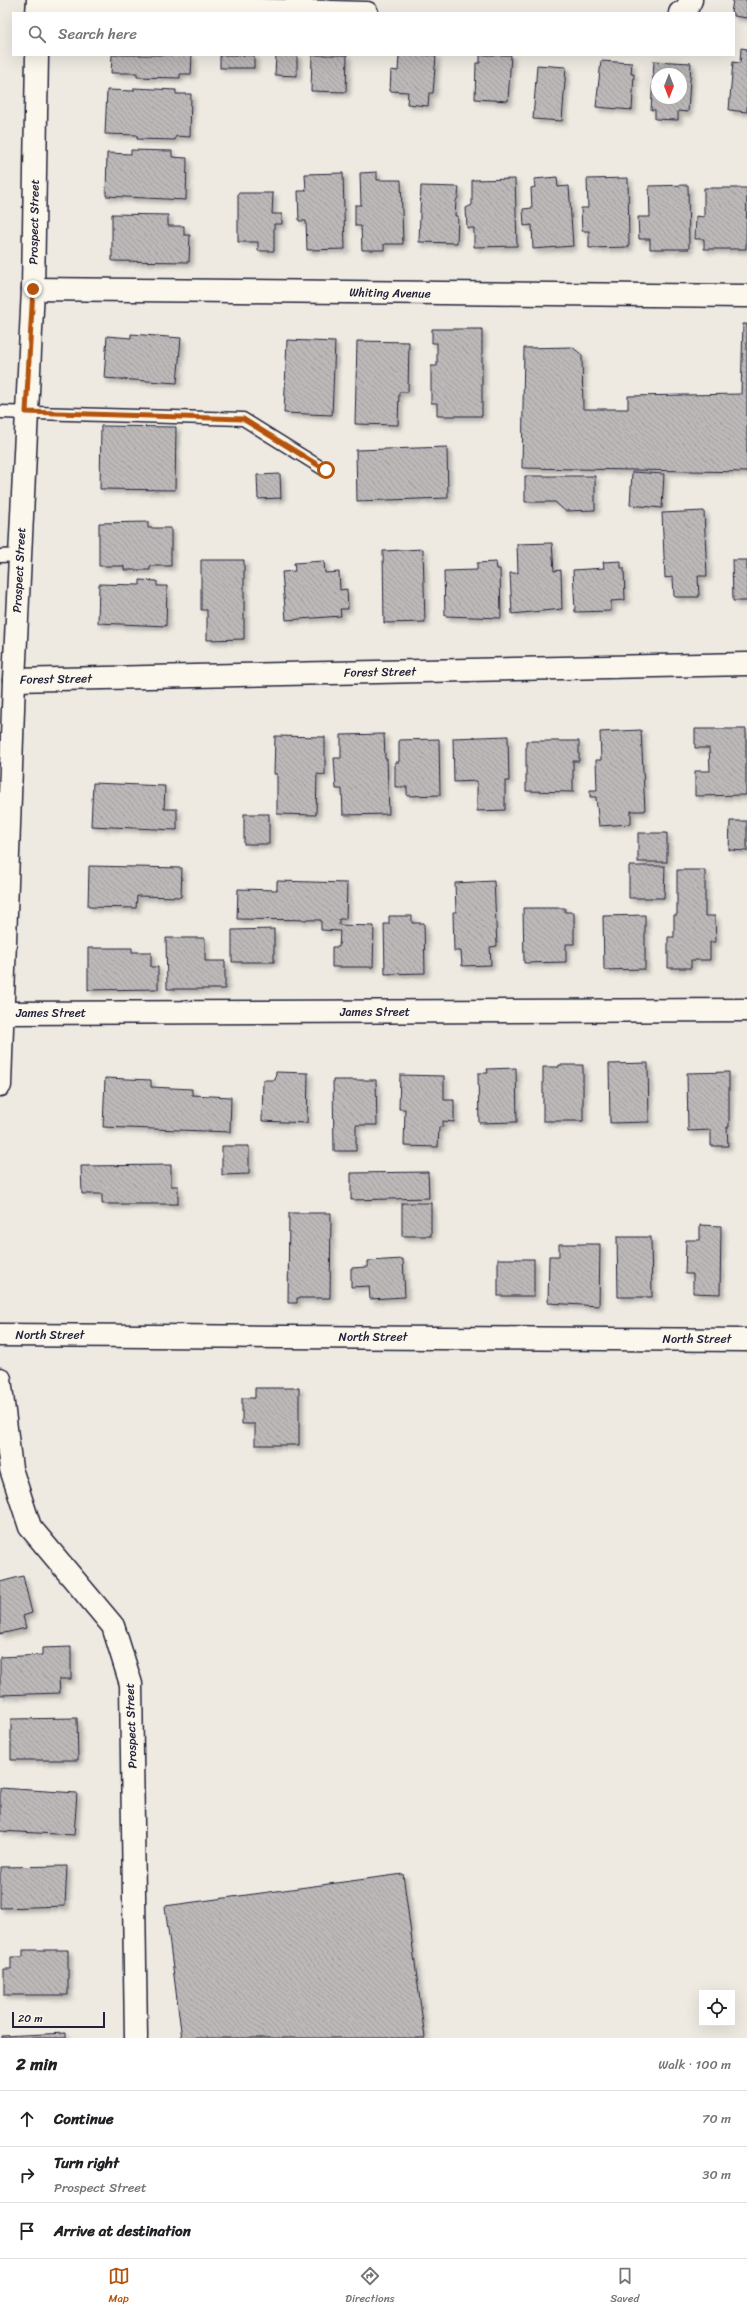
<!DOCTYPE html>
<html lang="en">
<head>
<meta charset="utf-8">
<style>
	:root { --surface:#fff; --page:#f6f6f6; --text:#202124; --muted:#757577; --line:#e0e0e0; --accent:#b45309 }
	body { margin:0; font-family:Sriracha,sans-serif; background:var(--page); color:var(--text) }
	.controls { position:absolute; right:12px; bottom:12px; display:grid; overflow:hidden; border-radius:0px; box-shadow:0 4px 16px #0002 }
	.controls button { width:36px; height:36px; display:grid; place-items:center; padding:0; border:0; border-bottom:1px solid var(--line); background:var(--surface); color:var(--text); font:20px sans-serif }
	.compass { position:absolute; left:651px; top:68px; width:36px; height:36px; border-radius:50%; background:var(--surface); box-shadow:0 4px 16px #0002; rotate:180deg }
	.scale { position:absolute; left:12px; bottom:10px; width:93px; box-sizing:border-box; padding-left:4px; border:2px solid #22223b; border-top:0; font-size:11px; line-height:14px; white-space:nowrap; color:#22223b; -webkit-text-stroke:3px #fbf7ec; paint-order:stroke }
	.stop { position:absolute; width:12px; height:12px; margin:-9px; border:3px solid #b45309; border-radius:50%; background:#fff }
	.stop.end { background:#b45309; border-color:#fff; box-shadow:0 1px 4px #0008 }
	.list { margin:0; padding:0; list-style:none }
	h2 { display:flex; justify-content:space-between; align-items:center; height:52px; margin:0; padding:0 16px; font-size:17px }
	h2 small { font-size:13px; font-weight:400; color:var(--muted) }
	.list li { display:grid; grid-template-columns:26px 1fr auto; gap:12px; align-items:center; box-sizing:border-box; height:56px; padding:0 16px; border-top:1px solid var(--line) }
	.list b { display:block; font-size:15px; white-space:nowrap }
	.list p { margin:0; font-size:13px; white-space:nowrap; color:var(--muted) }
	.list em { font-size:13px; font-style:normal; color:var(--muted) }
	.icon { flex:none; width:22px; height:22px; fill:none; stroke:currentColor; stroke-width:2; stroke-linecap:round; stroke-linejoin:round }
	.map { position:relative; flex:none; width:747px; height:2038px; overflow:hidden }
	.search { position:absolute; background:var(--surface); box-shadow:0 4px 16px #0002; left:12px; right:12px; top:12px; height:44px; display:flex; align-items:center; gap:10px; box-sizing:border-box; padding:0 14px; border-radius:0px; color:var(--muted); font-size:15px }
	.sheet { height:220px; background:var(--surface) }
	nav { display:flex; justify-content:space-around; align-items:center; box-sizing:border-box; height:56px; border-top:1px solid var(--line); background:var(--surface); font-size:11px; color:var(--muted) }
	nav a { display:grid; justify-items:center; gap:2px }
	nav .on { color:var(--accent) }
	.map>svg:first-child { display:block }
	.building { fill:url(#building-back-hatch); stroke:#22223b; fill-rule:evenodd; filter:url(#shadow) }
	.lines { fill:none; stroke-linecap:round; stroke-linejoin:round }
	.lane-casing { stroke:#22223b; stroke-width:15 }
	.street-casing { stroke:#22223b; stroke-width:25 }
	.secondary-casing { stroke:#22223b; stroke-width:25 }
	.lane { stroke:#fbf7ec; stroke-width:12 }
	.street { stroke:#fbf7ec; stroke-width:22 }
	.secondary { stroke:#fbf7ec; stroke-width:22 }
	.route { stroke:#b45309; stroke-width:5 }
	.labels { text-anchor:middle; stroke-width:3; stroke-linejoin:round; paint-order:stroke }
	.street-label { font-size:12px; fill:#22223b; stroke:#fbf7ec }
</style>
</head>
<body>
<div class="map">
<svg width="747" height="2038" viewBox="0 0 747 2038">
	<defs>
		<pattern id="building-back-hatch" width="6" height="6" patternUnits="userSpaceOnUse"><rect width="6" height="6" fill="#bcb8b8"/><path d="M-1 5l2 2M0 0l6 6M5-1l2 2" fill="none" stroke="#a19e9f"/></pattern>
		<filter id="shadow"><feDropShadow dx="3.5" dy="3.5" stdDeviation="2" flood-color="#0004"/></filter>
	</defs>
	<rect width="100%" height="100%" fill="#eeeae2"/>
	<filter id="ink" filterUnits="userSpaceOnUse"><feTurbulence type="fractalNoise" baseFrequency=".025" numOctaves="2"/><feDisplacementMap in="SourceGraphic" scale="8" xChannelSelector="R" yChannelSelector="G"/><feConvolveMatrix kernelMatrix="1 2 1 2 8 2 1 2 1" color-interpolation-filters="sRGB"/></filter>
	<g filter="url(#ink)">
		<g class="building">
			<polygon points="733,0 747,0 747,18 734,16 734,13 731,13"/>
			<polygon points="741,48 747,49 747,112 729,110 733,62 740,63"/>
			<polygon points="112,55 192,55 191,74 180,74 180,78 137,77 137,73 111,73"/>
			<rect x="220" y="55" width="34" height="13"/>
			<polygon points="276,55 297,55 297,76 275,75"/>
			<polygon points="312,55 347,55 346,92 311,91"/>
			<polygon points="399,55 436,55 433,93 429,93 428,106 407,104 408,92 390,91 391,70 398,71"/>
			<polygon points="480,55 511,55 508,101 475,99 476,63 480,63"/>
			<polygon points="601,61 632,63 631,74 634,74 632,110 596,107"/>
			<path d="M 654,61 L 691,63 L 688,112 L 678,111 L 678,120 L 655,119 L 655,110 L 651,110 ZM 657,74 L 681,74 L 681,98 L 657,98 Z"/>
			<polygon points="537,65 566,67 562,121 533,119"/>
			<polygon points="134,88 176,90 176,94 191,94 190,137 176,136 175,140 137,139 137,135 105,134 107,90 134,91"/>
			<polygon points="131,150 172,151 172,157 187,158 186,200 106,196 107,153 131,154"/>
			<polygon points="377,172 377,180 401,180 403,244 384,244 384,250 362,250 361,226 355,226 355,205 361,205 360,173"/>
			<polygon points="343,173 345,249 307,250 306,221 299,221 298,191 306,191 305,174"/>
			<polygon points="557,177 558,187 569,186 573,246 533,249 532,225 524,226 523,209 532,208 531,188 535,187 534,179"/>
			<polygon points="628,178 629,247 589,248 589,231 582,231 581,208 588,208 587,179"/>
			<polygon points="515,179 517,246 474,247 474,228 467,228 466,208 472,205 472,180"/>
			<polygon points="688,185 689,249 650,249 650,239 639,239 638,217 650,217 649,186"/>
			<polygon points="421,186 459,187 458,197 456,201 455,216 458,216 457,243 419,242"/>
			<polygon points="704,188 747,188 746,249 704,249 704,239 695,239 696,216 704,217"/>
			<polygon points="238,193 273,193 272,214 282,214 282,224 274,224 274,251 258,251 258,242 238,242"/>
			<polygon points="112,214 168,215 168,226 184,226 184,235 190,235 189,262 112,261"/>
			<polygon points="743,324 747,324 747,472 522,468 524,348 572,347 582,355 583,409 628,409 628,396 741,394"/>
			<polygon points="432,329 482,329 482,416 437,416 437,403 431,403 431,366 437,366 437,343 432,343"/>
			<polygon points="131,334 181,338 177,383 104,378 107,336 131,338"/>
			<polygon points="287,340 335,342 332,415 284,413"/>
			<polygon points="357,341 409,342 408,392 399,392 398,425 355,424"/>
			<polygon points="101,426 176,427 175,490 100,489"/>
			<polygon points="447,447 448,498 357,501 356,450"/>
			<polygon points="632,472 664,474 662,508 630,505"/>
			<polygon points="280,474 281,498 258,499 257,475"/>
			<polygon points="525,476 595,476 595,510 565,511 555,502 525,502"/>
			<polygon points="704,511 707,576 698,576 699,597 674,597 673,577 665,578 662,513"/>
			<polygon points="148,522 148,528 171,528 171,566 150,566 150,570 124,570 124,566 99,566 99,523"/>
			<polygon points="552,543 554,571 561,570 562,609 512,614 510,573 518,573 517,544"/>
			<polygon points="423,549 425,622 384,623 383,551"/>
			<polygon points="201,560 244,560 244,639 207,640 207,610 201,610"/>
			<polygon points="732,560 747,560 747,601 733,601"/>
			<polygon points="324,561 325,573 339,572 340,590 347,589 348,609 340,609 341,616 286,620 282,572 295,571 294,563"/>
			<polygon points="621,561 621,568 624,568 625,600 611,601 611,611 575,612 573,570 604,568 603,562"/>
			<polygon points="496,562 497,569 500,569 501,618 445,616 444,571 477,570 477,563"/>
			<polygon points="140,580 157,581 157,586 167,586 166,626 98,623 99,584 140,585"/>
			<polygon points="695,729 746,729 746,795 695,796 695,771 710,771 709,748 695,748"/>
			<polygon points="641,730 645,811 631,811 631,824 599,826 596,797 590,797 590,790 597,790 596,760 601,760 600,732"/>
			<polygon points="384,734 385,759 387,759 389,814 343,815 342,789 336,789 334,758 341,758 341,735"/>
			<polygon points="275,736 325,737 325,775 317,774 316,815 277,814 277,774 274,774"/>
			<polygon points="508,736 509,781 505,781 505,810 477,811 477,781 454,782 453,738"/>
			<polygon points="439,739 440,795 407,796 407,787 395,787 395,762 399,762 399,740"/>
			<polygon points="526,741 579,741 579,761 573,761 573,792 526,791"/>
			<polygon points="93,783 165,786 164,809 177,809 177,830 91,826"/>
			<rect x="244" y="814" width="25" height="30"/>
			<polygon points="730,821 747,821 747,851 729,850"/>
			<rect x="638" y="833" width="29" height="29"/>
			<polygon points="89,866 182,868 181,897 137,896 136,908 88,907"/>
			<polygon points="629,866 665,866 664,898 629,898"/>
			<polygon points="677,870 705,870 705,916 715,916 716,942 710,942 710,960 691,960 691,968 668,968 668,937 674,937 674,915 677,915"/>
			<polygon points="277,881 347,883 346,919 339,919 339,925 374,926 373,967 332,967 332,947 339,947 340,931 321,930 321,920 237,919 238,889 277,890"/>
			<polygon points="494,881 497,946 490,947 491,965 462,966 461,951 454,951 453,912 456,912 455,883"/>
			<polygon points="523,908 565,908 565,912 574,912 574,944 566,944 566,962 524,963"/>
			<polygon points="645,915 645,969 604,970 603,916"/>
			<polygon points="389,916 412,916 412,923 424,923 425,973 385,974 384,924 389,924"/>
			<polygon points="274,929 274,962 232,962 232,930"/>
			<polygon points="166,938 205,938 205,961 225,961 225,989 167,989"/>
			<polygon points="88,948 132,948 132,952 151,952 151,967 158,967 158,989 88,990"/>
			<polygon points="648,1063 649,1122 610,1123 609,1064"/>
			<polygon points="559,1065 583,1065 583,1121 543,1121 543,1067 559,1067"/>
			<polygon points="516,1068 517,1122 479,1123 478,1073 488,1073 487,1069"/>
			<polygon points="276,1072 308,1073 307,1123 262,1121 263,1080 275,1080"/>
			<polygon points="729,1072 729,1127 727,1127 728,1146 711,1146 711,1130 688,1131 687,1073"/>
			<polygon points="400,1075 444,1076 444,1100 454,1100 454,1122 443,1121 443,1127 439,1127 438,1147 404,1146 405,1109 399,1109"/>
			<polygon points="105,1078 151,1080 151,1087 192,1089 192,1095 231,1097 230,1132 103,1127"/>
			<polygon points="333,1080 376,1080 377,1125 356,1125 356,1151 334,1151"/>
			<polygon points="222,1146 249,1146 249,1174 222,1175"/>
			<polygon points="171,1165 171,1186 178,1186 178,1204 102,1204 102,1194 82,1194 81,1166"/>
			<polygon points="428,1172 429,1198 351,1200 351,1173"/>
			<rect x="402" y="1203" width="29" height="33"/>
			<polygon points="289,1213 331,1213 330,1298 297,1298 297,1303 288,1303"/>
			<polygon points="700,1225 721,1226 720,1294 693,1293 693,1274 685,1274 686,1240 700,1240"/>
			<polygon points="617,1237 651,1237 652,1297 618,1297"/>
			<polygon points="559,1244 600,1244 599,1306 548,1303 549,1256 559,1256"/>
			<polygon points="403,1259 405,1297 370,1299 369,1286 351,1287 351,1268 368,1267 368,1261"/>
			<rect x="498" y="1259" width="36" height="37"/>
			<polygon points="255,1388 299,1388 299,1445 255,1445 255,1424 242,1424 242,1398 255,1398"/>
			<polygon points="23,1576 32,1613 23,1616 26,1628 0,1634 0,1582"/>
			<polygon points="71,1647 71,1679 59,1679 60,1693 0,1695 0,1657 42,1655 42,1648"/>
			<polygon points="77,1718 78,1760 11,1760 11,1719"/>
			<polygon points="0,1788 77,1793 74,1835 0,1831"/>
			<polygon points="67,1866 65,1906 0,1908 0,1867"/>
			<polygon points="403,1874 425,2038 182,2038 165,1906"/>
			<polygon points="23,1950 68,1950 68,1995 4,1995 4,1969 11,1969 11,1957 23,1957"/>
			<polygon points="66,2033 66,2038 2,2038 2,2036"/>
		</g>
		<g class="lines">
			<g class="lane-casing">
				<g id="lane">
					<polyline points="0,412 243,419 325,470"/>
					<polyline points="0,556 20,555"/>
				</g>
			</g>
			<g class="street-casing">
				<g id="street">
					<polyline points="38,4 367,13"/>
					<polyline points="680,13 685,12 691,0"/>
					<polyline points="33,289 747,296"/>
					<polyline points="14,680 747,664"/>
					<polyline points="3,1013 747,1010"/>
					<polyline points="0,1335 747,1340"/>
				</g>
			</g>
			<g class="secondary-casing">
				<g id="secondary">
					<polyline points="37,13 38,0"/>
					<polyline points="0,1085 14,680 33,289 37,55"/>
					<polyline points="0,1379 11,1469 30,1527 113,1626 131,1684 136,2038"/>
				</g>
			</g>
			<use href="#lane" class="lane"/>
			<use href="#street" class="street"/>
			<use href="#secondary" class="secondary"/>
		</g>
	</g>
	<g class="lines" filter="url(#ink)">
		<polyline class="route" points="33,289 26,412 243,419 326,470"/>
	</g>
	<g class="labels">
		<g class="street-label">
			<text transform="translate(34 222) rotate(-89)" y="4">Prospect Street</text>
			<text transform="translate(390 293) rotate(1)" y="4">Whiting Avenue</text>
			<text transform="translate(19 570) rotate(-87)" y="4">Prospect Street</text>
			<text transform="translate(380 672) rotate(-1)" y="4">Forest Street</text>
			<text transform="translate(56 679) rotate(-1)" y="4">Forest Street</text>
			<text x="375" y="1016">James Street</text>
			<text x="51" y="1017">James Street</text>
			<text x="50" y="1339">North Street</text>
			<text x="373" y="1341">North Street</text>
			<text x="697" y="1343">North Street</text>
			<text transform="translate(131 1726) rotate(-92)" y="4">Prospect Street</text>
		</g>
	</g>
</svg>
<div class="controls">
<button><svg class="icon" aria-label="locate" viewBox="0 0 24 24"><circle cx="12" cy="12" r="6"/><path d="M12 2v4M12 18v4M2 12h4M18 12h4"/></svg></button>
</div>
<svg class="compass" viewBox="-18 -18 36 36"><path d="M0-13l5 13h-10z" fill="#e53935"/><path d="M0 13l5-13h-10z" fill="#757577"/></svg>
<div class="scale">20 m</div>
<div class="stop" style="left:326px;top:470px"></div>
<div class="stop end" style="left:33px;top:289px"></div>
<div class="search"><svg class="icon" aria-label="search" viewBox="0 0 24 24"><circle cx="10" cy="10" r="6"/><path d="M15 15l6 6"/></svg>Search here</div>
</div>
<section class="sheet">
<h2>2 min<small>Walk · 100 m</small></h2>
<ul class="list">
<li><svg class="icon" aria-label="ahead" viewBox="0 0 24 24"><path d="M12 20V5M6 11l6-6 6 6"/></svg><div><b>Continue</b></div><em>70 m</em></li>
<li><svg class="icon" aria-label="right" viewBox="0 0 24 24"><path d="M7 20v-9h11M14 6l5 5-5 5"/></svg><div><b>Turn right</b><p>Prospect Street</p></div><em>30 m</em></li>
<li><svg class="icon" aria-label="arrive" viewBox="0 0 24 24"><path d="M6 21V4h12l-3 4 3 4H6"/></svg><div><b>Arrive at destination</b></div></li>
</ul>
</section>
<nav>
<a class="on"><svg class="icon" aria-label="map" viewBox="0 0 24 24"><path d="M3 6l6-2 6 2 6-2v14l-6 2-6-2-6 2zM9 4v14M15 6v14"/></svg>Map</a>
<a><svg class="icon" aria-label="directions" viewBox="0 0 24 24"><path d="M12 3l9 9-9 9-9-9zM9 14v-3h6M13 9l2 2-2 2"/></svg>Directions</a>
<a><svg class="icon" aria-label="saved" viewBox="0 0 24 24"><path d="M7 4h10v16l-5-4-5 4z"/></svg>Saved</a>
</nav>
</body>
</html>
